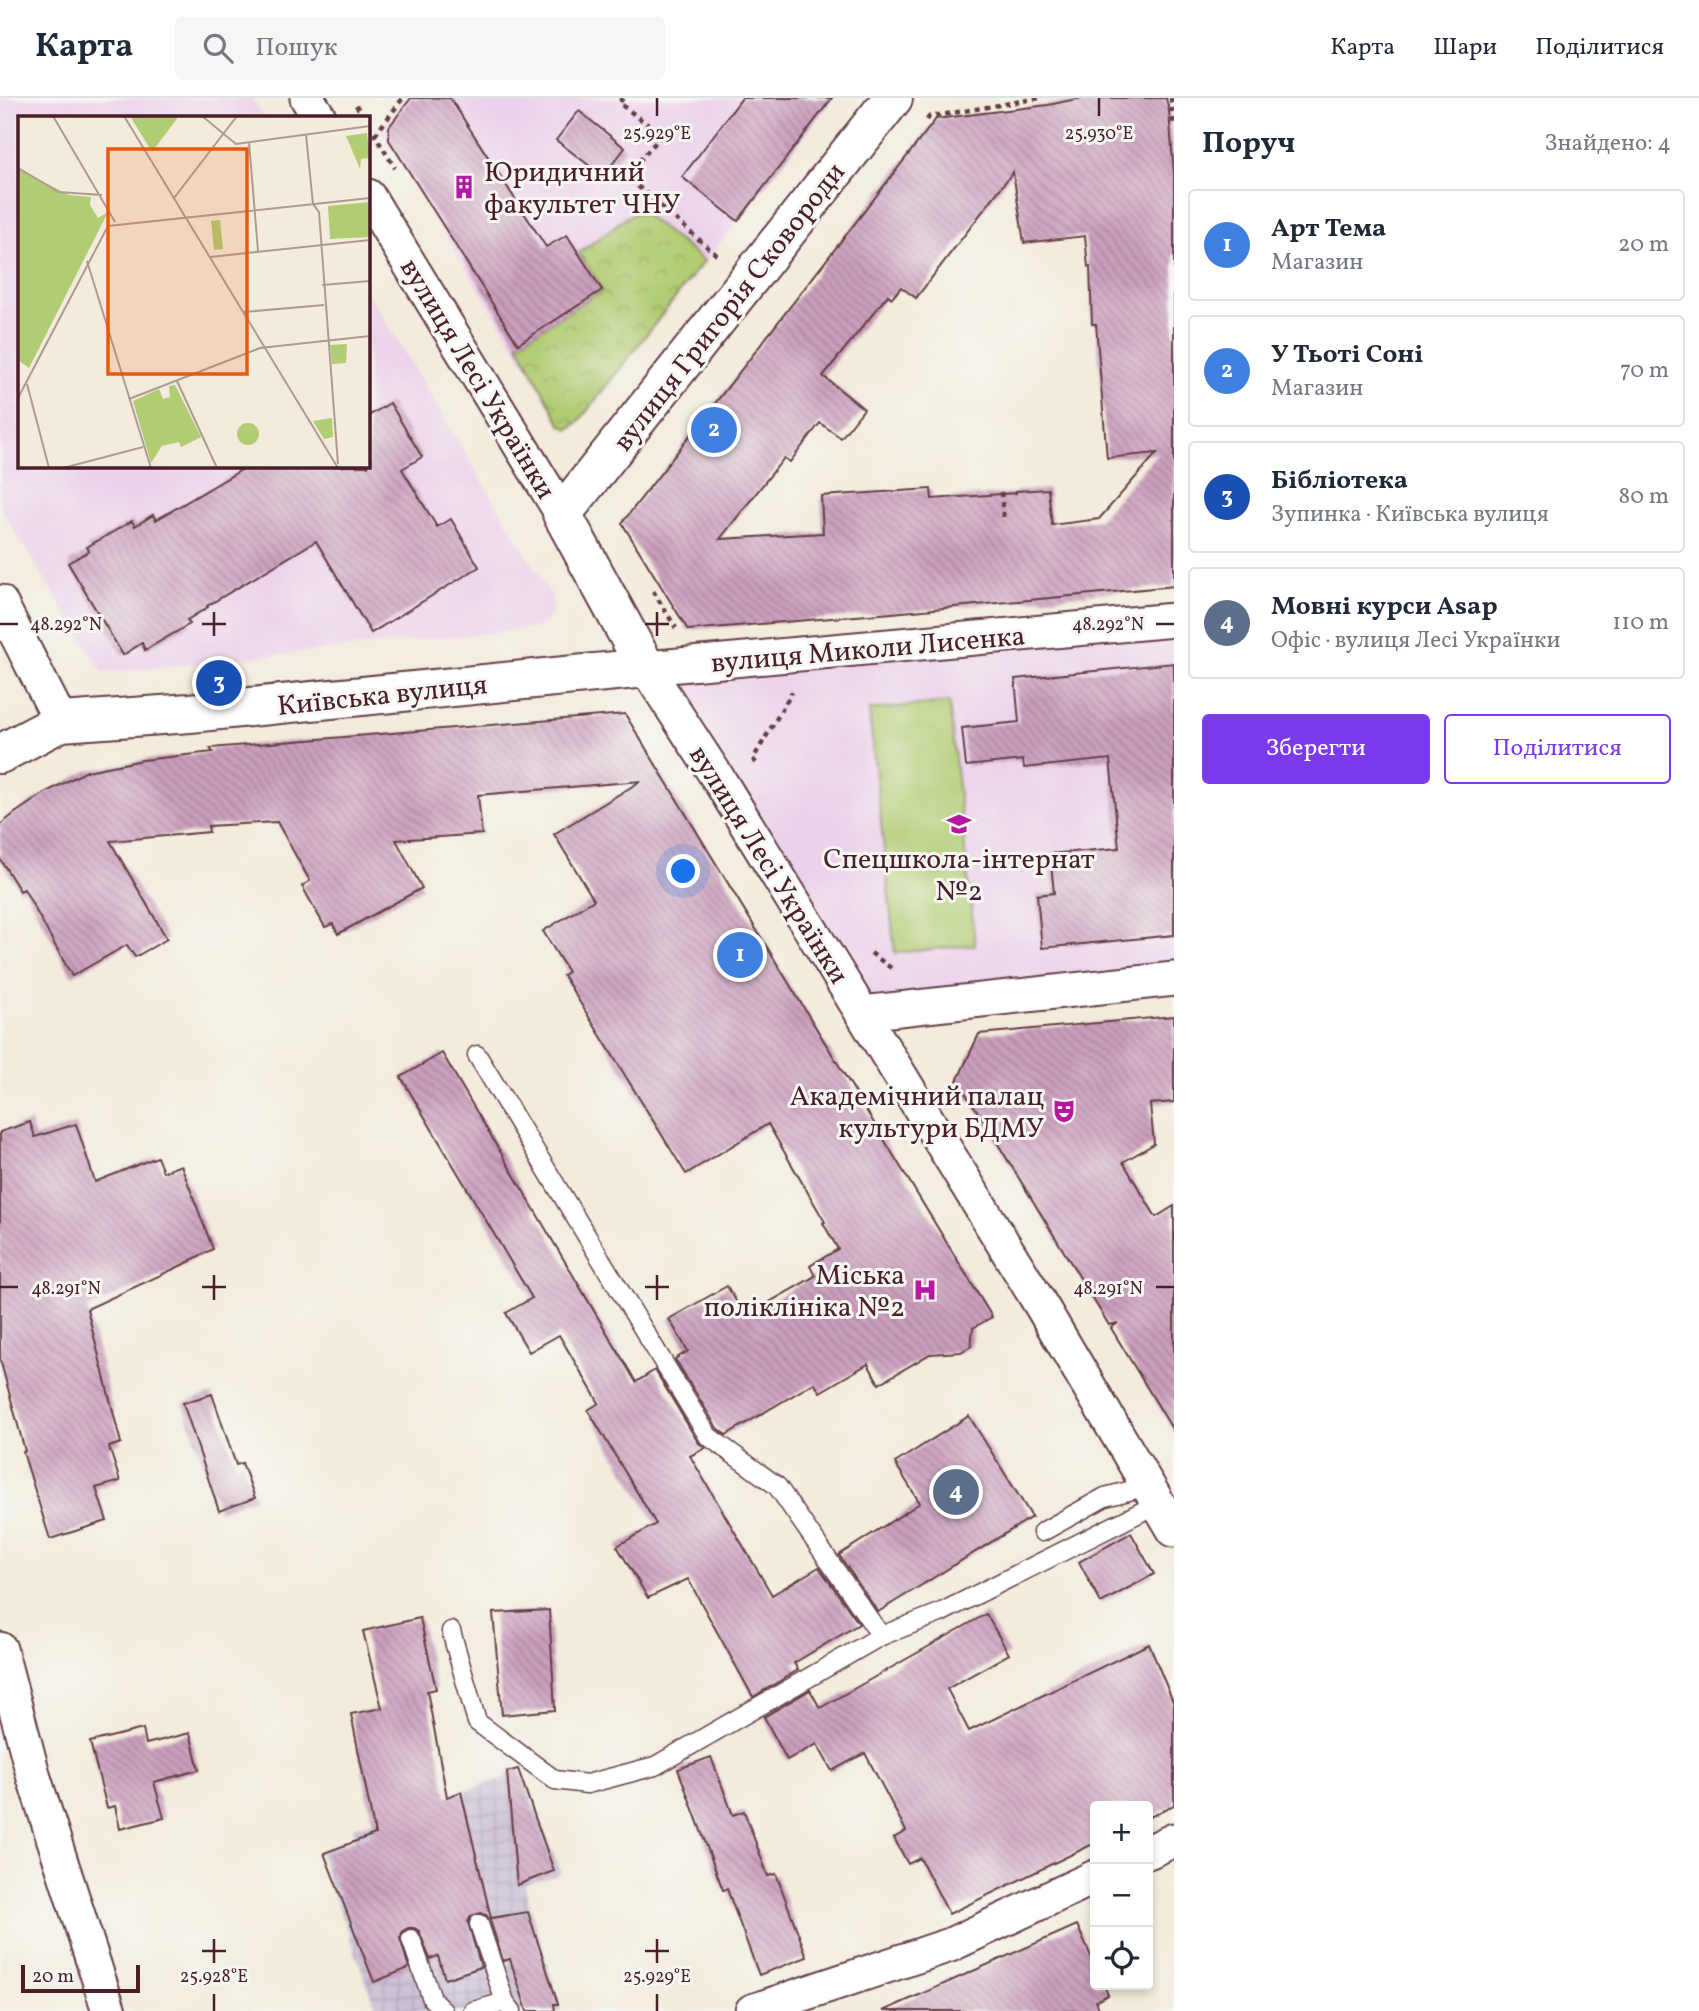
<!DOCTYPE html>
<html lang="uk">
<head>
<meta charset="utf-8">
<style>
	:root { --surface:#fff; --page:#f6f6f7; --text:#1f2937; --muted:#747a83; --line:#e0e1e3; --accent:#7c3aed }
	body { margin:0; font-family:Vollkorn,serif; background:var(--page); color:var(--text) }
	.controls { position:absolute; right:21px; bottom:21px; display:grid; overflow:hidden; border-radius:7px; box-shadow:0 4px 10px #0003 }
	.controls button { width:63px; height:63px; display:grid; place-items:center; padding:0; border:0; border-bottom:2px solid var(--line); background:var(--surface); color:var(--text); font:35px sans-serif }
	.scale { position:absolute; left:21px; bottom:18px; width:119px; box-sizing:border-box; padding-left:7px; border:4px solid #4a1f2b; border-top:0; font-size:19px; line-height:24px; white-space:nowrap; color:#4a1f2b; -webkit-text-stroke:5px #f6f6f2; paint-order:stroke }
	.you { position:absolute; left:684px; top:774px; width:24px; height:24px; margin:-18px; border:5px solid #fff; border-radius:50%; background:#1a73e8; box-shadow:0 0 0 10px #1a73e833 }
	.badge { display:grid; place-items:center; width:46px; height:46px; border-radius:50%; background:var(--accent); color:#fff; font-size:23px; font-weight:700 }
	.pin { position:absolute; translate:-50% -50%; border:4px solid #fff; box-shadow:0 2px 7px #0006 }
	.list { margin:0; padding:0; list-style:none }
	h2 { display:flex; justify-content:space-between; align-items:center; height:91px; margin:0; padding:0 28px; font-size:30px }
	h2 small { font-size:23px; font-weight:400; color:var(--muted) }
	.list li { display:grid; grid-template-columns:46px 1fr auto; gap:21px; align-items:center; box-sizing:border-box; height:112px; margin:0 14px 14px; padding:0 14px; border:2px solid var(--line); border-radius:7px }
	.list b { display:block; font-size:26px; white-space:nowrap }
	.list p { margin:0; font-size:23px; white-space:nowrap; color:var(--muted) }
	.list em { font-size:23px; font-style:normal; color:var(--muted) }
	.actions { display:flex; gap:14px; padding:21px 28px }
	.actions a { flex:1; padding:16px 0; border:2px solid var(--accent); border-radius:7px; text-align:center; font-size:24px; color:var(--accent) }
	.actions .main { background:var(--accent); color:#fff }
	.icon { flex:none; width:38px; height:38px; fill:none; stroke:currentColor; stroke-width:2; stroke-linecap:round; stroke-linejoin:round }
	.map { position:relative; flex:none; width:1174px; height:1913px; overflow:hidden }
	header { display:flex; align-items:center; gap:42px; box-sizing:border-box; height:98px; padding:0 35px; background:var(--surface); border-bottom:2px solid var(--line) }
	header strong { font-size:33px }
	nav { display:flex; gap:38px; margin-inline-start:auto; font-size:24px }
	.search { width:490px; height:63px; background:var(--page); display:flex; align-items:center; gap:18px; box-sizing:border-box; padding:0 24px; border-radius:7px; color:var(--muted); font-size:26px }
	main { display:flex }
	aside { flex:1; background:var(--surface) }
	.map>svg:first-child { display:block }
	.built { fill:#ecd1ea }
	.industrial { fill:url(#industrial-grid) }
	.grass { fill:#b1cc72; stroke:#7e764e; stroke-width:2 }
	.park { fill:url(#park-crowns); stroke:#7e764e; stroke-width:2 }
	.building { fill:url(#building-back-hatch); fill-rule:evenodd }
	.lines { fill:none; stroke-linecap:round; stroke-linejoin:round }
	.service-casing { stroke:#633e45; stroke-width:21 }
	.minor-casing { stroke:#633e45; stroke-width:37 }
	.tertiary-casing { stroke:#633e45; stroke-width:42 }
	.path { stroke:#633e45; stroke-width:4.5; stroke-dasharray:5 5; stroke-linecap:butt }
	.service { stroke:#fff; stroke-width:18 }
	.minor { stroke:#fff; stroke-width:33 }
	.tertiary { stroke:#fff; stroke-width:38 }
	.ticks { fill:none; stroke:#4a1f2b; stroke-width:2.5 }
	.labels { text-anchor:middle; stroke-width:6; stroke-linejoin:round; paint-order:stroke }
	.poi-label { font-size:28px; fill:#4a1f2b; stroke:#f6f6f2; text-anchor:end }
	.street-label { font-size:28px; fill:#4a1f2b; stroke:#f6f6f2 }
	.inset-road { fill:none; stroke:#af9995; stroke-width:2 }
	.view { fill:#e8590c; fill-opacity:0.15; stroke:#e8590c; stroke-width:3.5 }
	.inset-edge { fill:none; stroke:#4a1f2b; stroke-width:3.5 }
	.ticks-label { font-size:18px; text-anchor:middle; fill:#4a1f2b; stroke:#f6f6f2; stroke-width:6; stroke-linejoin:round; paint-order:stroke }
</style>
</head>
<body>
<header>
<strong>Карта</strong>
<div class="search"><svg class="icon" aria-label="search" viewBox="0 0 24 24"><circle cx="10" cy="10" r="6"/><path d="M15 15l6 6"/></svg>Пошук</div>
<nav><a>Карта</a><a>Шари</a><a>Поділитися</a></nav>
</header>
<main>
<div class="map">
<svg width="1174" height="1913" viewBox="0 0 1174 1913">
	<defs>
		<pattern id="industrial-grid" width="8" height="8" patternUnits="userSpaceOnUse" patternTransform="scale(1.75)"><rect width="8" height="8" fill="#cbbfd5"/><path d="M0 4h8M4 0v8" fill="none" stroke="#b0a4b7"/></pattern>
		<pattern id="park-crowns" width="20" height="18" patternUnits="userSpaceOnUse" patternTransform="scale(1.75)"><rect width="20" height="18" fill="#b1cc72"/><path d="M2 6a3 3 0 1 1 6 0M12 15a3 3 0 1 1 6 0" fill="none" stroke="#9aaf63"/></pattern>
		<pattern id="building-back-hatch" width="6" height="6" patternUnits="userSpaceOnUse" patternTransform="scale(1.75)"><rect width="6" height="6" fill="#cb9fbd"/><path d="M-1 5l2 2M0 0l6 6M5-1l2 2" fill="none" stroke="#a7819a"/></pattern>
	</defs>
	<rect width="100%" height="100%" fill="#f6f6f2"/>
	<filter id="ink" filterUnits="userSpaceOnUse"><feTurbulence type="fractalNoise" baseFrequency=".0143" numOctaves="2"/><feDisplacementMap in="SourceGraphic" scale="14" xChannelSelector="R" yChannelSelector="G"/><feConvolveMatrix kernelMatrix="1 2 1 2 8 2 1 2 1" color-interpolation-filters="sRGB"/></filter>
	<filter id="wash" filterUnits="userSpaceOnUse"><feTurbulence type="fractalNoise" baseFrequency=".00686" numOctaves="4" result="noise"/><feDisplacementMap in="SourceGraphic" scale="28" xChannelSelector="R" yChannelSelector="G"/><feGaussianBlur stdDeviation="1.57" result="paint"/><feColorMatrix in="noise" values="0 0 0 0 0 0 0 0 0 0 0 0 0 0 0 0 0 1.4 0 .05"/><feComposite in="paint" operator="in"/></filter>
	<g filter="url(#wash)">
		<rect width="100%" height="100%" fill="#f3ebdb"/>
		<g class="built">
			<polygon points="0,0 252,0 264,19 19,19 19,368 368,368 368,194 553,500 552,516 546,523 536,530 103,575 0,409"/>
			<polygon points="405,0 834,0 574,331 565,329 380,32"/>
			<polygon points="1174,523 1174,883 861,916 647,569"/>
		</g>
		<polygon class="industrial" points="522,1674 561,1776 524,1787 561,1913 377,1913 326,1776 320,1753 355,1741 353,1729"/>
		<polygon class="grass" points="949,604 975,847 895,855 869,612"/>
		<polygon class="park" points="637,115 644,116 704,163 579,323 569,331 561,327 518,246 602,192 579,155 627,119"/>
		<g id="blocks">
			<g class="building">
				<polygon points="411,0 450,0 546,149 567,137 602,192 518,246 389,42 389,29"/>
				<polygon points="742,0 832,0 738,123 682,79"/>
				<path d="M 1081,0 L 1166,0 L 1169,13 L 1174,76 L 1174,488 L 892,515 L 688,532 L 622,425 L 936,21 L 1048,7 ZM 1013,74 L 1024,145 L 1085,138 L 1088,169 L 1090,169 L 1092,226 L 1096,226 L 1107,360 L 1157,355 L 1099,421 L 1052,427 L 1048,391 L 1016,393 L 1016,395 L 932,401 L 931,391 L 821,398 L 823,435 L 720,441 L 784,360 L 790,364 L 820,325 L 841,340 L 864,311 L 823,278 L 888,197 L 892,200 L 901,189 L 916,200 Z"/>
				<polygon points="579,13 625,50 603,78 556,42"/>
				<polygon points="390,305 422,359 402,371 437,429 451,421 479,469 371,535 316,443 207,508 208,509 187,522 190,526 145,552 142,545 123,557 68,465 89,453 87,449 132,423 135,428 153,417 156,422 248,368 368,368 368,313 370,317"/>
				<polygon points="1174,565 1174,837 1042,850 1037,797 1054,795 1050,756 1119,750 1110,661 1024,670 1023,662 966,668 962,630 1019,624 1015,581"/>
				<polygon points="625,616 992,1219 973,1230 971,1248 961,1254 930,1256 879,1286 868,1266 820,1294 814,1285 726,1337 717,1330 675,1261 688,1253 669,1221 727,1188 745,1218 815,1178 810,1168 838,1151 823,1125 825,1124 768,1026 686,1076 563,877 568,874 543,833 594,802 554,736 641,683 478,697 482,736 396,742 422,790 338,836 333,826 325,829 302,788 310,783 277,724 208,728 209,734 110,743 167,841 135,859 127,847 72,878 24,791 20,793 0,761 0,727 15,715 46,694 87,673 143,662 213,654 210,650"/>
				<polygon points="1174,918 1174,1004 1150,1006 1154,1046 1123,1064 1156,1119 1174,1108 1174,1334 1111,1230 1118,1225 1109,1227 982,1020 957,983 979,936"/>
				<polygon points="442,955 636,1284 655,1272 698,1344 705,1350 690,1358 772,1497 819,1469 859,1526 794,1565 798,1572 753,1599 688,1481 648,1500 617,1448 656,1426 588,1312 599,1305 559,1237 529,1254 506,1215 532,1200 401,979"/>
				<polygon points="30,1024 35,1039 76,1026 95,1084 157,1059 163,1074 181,1067 213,1151 191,1162 191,1163 87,1211 121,1345 109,1349 120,1383 96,1390 107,1423 50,1441 23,1354 25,1353 0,1261 0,1034"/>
				<polygon points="212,1296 236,1367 242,1365 255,1400 219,1413 183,1305"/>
				<polygon points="969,1318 1032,1419 878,1514 839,1457 920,1405 895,1365"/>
				<polygon points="1131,1435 1154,1476 1101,1505 1079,1464"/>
				<polygon points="549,1512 555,1612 502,1617 493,1515"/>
				<polygon points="986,1516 1009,1556 947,1591 969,1633 1149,1546 1174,1606 1174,1707 1148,1720 1148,1708 1095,1708 1095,1745 949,1816 920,1760 908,1766 894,1740 906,1733 865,1655 832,1673 817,1646 787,1662 764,1619 810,1592 820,1610"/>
				<polygon points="420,1520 436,1591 427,1593 447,1699 461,1694 491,1820 528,1814 558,1906 554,1906 555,1913 527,1913 510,1861 503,1863 490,1822 486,1817 481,1815 471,1818 468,1824 481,1869 445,1881 438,1858 430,1861 419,1833 414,1830 408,1830 403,1833 400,1840 409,1870 374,1884 324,1755 375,1736 351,1616 382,1610 363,1533"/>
				<polygon points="143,1631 146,1646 190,1635 199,1672 154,1684 164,1720 120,1731 115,1708 107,1710 90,1644"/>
				<polygon points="711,1659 733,1717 744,1713 768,1778 776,1776 807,1859 759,1877 727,1791 723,1792 678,1671"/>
				<polygon points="518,1671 554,1773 517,1787 507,1674"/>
				<polygon points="1077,1827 1095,1867 1095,1887 1104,1887 1108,1897 1096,1903 1100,1913 883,1913"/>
			</g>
		</g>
	</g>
	<g filter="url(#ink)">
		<use href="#blocks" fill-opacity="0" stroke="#633e45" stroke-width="2"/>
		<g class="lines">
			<g class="service-casing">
				<g id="service">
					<polyline points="477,957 708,1338 777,1388 881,1538"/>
					<polyline points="1042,1434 1105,1399 1148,1388"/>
					<polyline points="451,1533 477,1624 555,1682 587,1686 655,1668 881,1538 940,1515 1157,1406"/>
					<polyline points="479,1826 505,1904 512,1913"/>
					<polyline points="411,1841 432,1901 443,1913"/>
					<polyline points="473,1913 505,1904"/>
				</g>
			</g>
			<g class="minor-casing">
				<g id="minor">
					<polyline points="307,0 319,19"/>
					<polyline points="368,98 562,416"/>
					<polyline points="0,504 61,624"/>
					<polyline points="1174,522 646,570 721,685 1042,1209 1174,1432"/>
					<polyline points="862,915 1174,881"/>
					<polyline points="0,1551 34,1680 109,1913"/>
					<polyline points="1148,1754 1174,1742"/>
					<polyline points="752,1913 950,1847 1095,1779"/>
				</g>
			</g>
			<g class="tertiary-casing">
				<polyline id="tertiary" points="0,656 61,624 190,615 646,570 562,416 893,0"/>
			</g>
			<g class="path">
				<polyline points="623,0 619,5 662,37 626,78 719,159"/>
				<polyline points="1171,0 1174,29"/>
				<polyline points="356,7 364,19"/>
				<polyline points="927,22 929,19 1040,0"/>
				<polyline points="368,26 395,70"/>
				<polyline points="375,37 403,0"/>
				<polyline points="1001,394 1004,424"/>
				<polyline points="653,493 676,530"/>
				<polyline points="756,665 753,661 792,594"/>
				<polyline points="871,855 895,873"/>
			</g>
			<use href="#service" class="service"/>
			<use href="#minor" class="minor"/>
			<use href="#tertiary" class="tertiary"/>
		</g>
	</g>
	<path class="ticks" d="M 657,0 L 657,18M 1099,0 L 1099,18M 214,514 L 214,538M 657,514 L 657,538M 0,526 L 18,526M 202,526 L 226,526M 645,526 L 669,526M 1156,526 L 1174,526M 214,1177 L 214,1202M 657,1177 L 657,1202M 0,1189 L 18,1189M 202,1189 L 226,1189M 645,1189 L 669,1189M 1156,1189 L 1174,1189M 214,1841 L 214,1865M 657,1841 L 657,1865M 202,1853 L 226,1853M 645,1853 L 669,1853M 214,1896 L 214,1913M 657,1896 L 657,1913"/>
	<defs>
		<g id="building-bare" transform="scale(1.89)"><path d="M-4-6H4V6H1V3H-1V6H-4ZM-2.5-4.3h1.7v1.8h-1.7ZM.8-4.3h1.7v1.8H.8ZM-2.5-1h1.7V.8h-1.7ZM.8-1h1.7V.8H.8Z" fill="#b5179e" stroke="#f6f6f2" stroke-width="2.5" paint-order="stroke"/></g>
		<g id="school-bare" transform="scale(1.89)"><path d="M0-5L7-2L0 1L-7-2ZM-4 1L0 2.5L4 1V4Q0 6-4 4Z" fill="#b5179e" stroke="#f6f6f2" stroke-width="2.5" paint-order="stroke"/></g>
		<g id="theatre-bare" transform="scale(1.89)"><path d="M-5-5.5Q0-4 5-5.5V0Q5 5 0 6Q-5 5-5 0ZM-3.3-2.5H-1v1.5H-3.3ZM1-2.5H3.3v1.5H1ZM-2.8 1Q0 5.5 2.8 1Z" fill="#b5179e" stroke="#f6f6f2" stroke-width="2.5" paint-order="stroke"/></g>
		<g id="hospital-bare" transform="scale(1.89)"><path d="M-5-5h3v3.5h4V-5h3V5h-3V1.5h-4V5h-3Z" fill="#b5179e" stroke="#f6f6f2" stroke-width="2.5" paint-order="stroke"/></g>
	</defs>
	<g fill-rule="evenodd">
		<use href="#building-bare" x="464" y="89"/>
		<use href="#school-bare" x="959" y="726"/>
		<use href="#theatre-bare" x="1064" y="1013"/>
		<use href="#hospital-bare" x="925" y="1192"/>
	</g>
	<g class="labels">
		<g class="poi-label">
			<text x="484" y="83" text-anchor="start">Юридичний<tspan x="484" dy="32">факультет ЧНУ</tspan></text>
			<text x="959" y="770" text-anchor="middle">Спецшкола-інтернат<tspan x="959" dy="32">№2</tspan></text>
			<text x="1044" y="1007">Академічний палац<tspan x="1044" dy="32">культури БДМУ</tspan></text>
			<text x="905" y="1186">Міська<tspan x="905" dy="32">поліклініка №2</tspan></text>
		</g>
		<g class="street-label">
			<text transform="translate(728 208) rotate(-52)" y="10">вулиця Григорія Сковороди</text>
			<text transform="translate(479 280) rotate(59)" y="10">вулиця Лесі Українки</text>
			<text transform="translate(868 550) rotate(-5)" y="10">вулиця Миколи Лисенка</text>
			<text transform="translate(382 596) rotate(-6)" y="10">Київська вулиця</text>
			<text transform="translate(770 766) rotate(58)" y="10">вулиця Лесі Українки</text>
		</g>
	</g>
	<g transform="translate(18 18)">
		<rect width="352" height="352" fill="#f3ebdb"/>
		<path d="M 202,104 L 205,133 L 196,134 L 193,105 ZM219 318a11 11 0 1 1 22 0a11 11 0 1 1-22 0Z" fill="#b1cc72"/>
		<path d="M 112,0 L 131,1 L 161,0 L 134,36 ZM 349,17 L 352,42 L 343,43 L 342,53 L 328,20 ZM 0,53 L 51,79 L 73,81 L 72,89 L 80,102 L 90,96 L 11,252 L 0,244 ZM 352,86 L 352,121 L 312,123 L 310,90 ZM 329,228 L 328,247 L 314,248 L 312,229 ZM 157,269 L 183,321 L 163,331 L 161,326 L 144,330 L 133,347 L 115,285 L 141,273 L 145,283 L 152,281 L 151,270 ZM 314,302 L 315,321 L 306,323 L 295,305 Z" fill="#b1cc72"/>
		<path class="inset-road" d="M 35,0 L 97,106M 106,0 L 320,352M 184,0 L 218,28 L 352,10M 288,19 L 295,88 L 301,96 L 320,348M 231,26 L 240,135M 0,52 L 41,76 L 84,79M 156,82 L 219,0M 192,141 L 352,124M 69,145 L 133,352M 304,169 L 352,165M 226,196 L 306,189M 159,265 L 199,352M 9,268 L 31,352M 0,282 L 90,110 L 352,82M 111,283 L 242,232 L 352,220M 45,352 L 125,331"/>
		<path class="view" d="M 90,33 L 229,33 L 229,258 L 90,258 Z"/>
		<rect width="352" height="352" class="inset-edge"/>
	</g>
	<g class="ticks-label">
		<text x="657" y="41">25.929°E</text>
		<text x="1099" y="41">25.930°E</text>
		<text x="66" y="532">48.292°N</text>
		<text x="1108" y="532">48.292°N</text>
		<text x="66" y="1196">48.291°N</text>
		<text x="1108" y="1196">48.291°N</text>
		<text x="214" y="1884">25.928°E</text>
		<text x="657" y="1884">25.929°E</text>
	</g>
</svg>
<div class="controls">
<button>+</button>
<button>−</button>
<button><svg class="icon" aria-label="locate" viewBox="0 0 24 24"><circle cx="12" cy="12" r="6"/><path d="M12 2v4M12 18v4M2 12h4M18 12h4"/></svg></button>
</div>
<div class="scale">20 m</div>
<div class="you"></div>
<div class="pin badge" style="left:740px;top:857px;background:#3f7fe0">1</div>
<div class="pin badge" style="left:714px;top:332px;background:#3f7fe0">2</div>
<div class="pin badge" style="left:219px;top:585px;background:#1a4fb4">3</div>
<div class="pin badge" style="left:956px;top:1394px;background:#5c6f8a">4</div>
</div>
<aside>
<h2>Поруч<small>Знайдено: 4</small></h2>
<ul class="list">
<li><span class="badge" style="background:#3f7fe0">1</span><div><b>Арт Тема</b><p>Магазин</p></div><em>20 m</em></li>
<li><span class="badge" style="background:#3f7fe0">2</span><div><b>У Тьоті Соні</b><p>Магазин</p></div><em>70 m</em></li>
<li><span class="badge" style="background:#1a4fb4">3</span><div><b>Бібліотека</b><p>Зупинка · Київська вулиця</p></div><em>80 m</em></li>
<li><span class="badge" style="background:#5c6f8a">4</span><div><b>Мовні курси Asap</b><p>Офіс · вулиця Лесі Українки</p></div><em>110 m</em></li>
</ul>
<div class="actions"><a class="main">Зберегти</a><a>Поділитися</a></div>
</aside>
</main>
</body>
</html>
